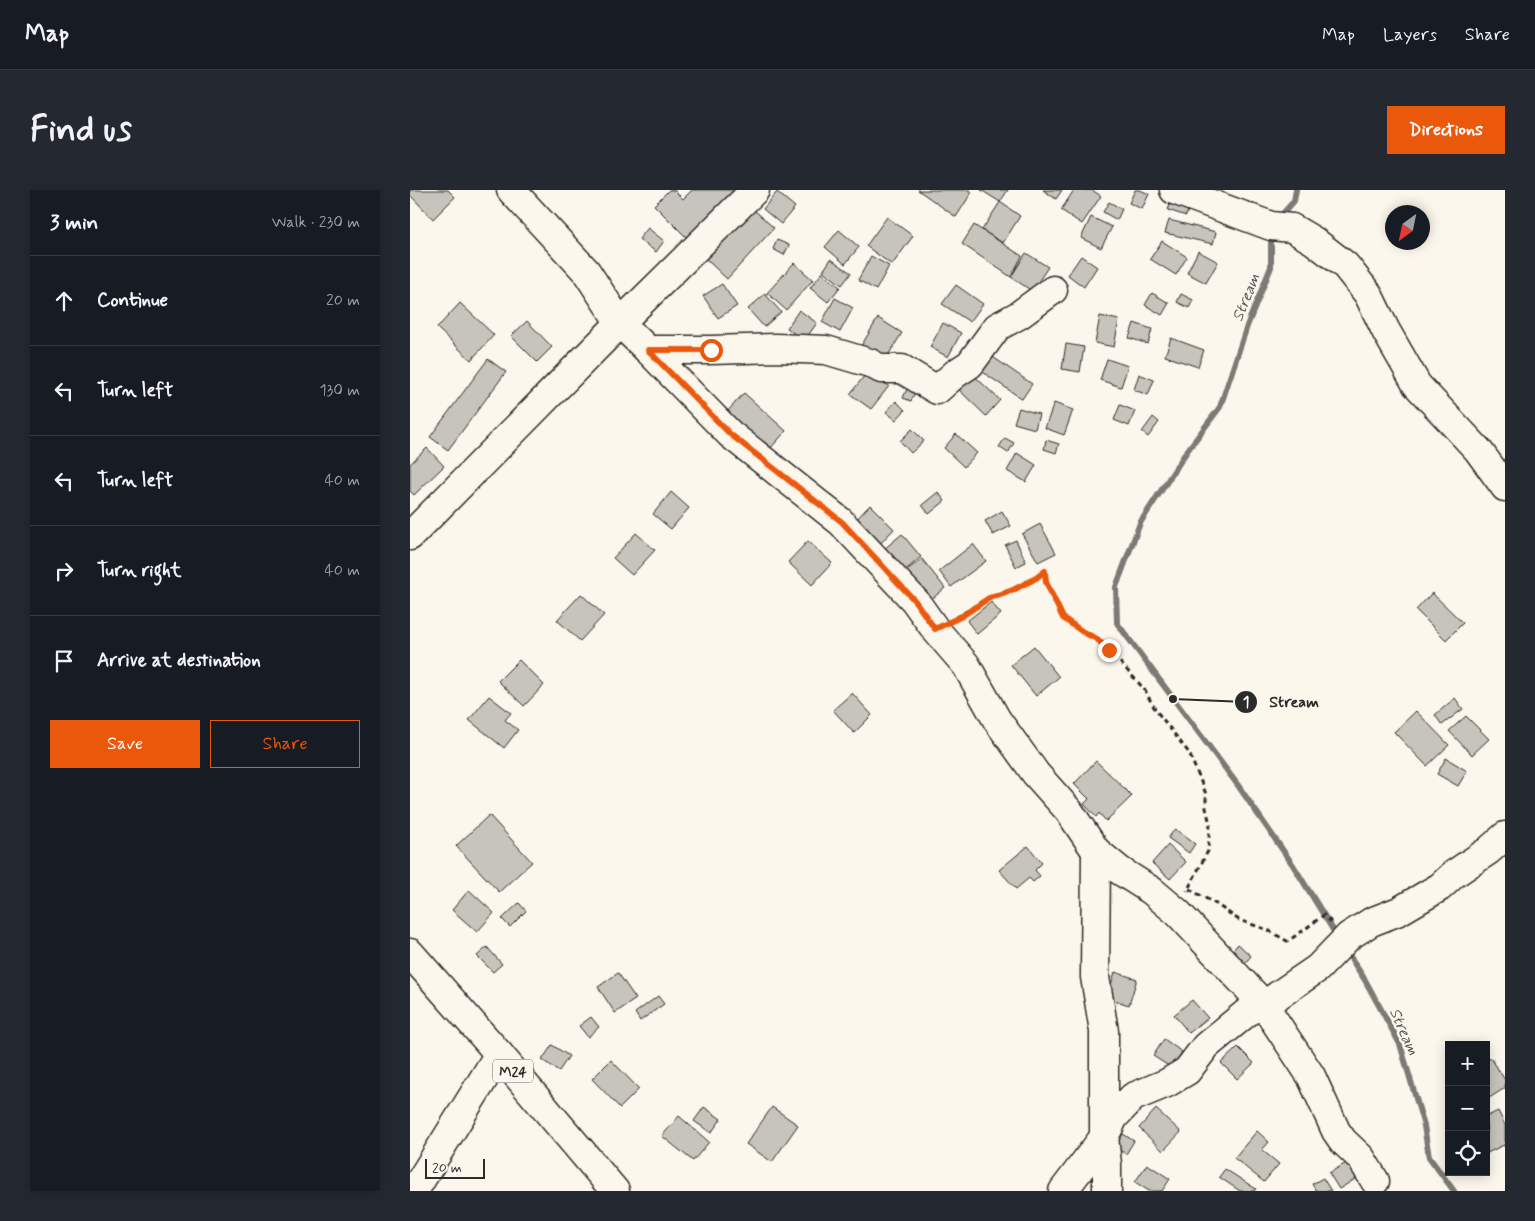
<!DOCTYPE html>
<html lang="en">
<head>
<meta charset="utf-8">
<style>
	:root { --surface:#171b24; --page:#242831; --text:#f1f3f6; --muted:#9ea1a6; --line:#363941; --accent:#ea580c }
	body { margin:0; font-family:Mynerve,sans-serif; background:var(--page); color:var(--text) }
	.controls { position:absolute; right:15px; bottom:15px; display:grid; overflow:hidden; border-radius:0px; box-shadow:0 2px 12px #0003 }
	.controls button { width:45px; height:45px; display:grid; place-items:center; padding:0; border:0; border-bottom:1px solid var(--line); background:var(--surface); color:var(--text); font:25px sans-serif }
	.compass { position:absolute; left:975px; top:15px; width:45px; height:45px; border-radius:50%; background:var(--surface); box-shadow:0 2px 12px #0003; rotate:213deg }
	.scale { position:absolute; left:15px; bottom:12px; width:60px; box-sizing:border-box; padding-left:5px; border:2px solid #2b2b2b; border-top:0; font-size:14px; line-height:18px; white-space:nowrap; color:#2b2b2b; -webkit-text-stroke:4px #fbf7ec; paint-order:stroke }
	.stop { position:absolute; width:15px; height:15px; margin:-11px; border:4px solid #ea580c; border-radius:50%; background:#fff }
	.stop.end { background:#ea580c; border-color:#fff; box-shadow:0 1px 5px #0008 }
	.list { margin:0; padding:0; list-style:none }
	h2 { display:flex; justify-content:space-between; align-items:center; height:65px; margin:0; padding:0 20px; font-size:21px }
	h2 small { font-size:16px; font-weight:400; color:var(--muted) }
	.list li { display:grid; grid-template-columns:32px 1fr auto; gap:15px; align-items:center; box-sizing:border-box; height:90px; padding:0 20px; border-top:1px solid var(--line) }
	.list b { display:block; font-size:19px; white-space:nowrap }
	.list em { font-size:16px; font-style:normal; color:var(--muted) }
	.actions { display:flex; gap:10px; padding:15px 20px }
	.actions a { flex:1; padding:11px 0; border:1px solid var(--accent); border-radius:0px; text-align:center; font-size:18px; color:var(--accent) }
	.actions .main { background:var(--accent); color:#fff }
	.icon { flex:none; width:28px; height:28px; fill:none; stroke:currentColor; stroke-width:2; stroke-linecap:round; stroke-linejoin:round }
	.map { position:relative; flex:none; width:1095px; height:1001px; overflow:hidden; border-radius:0px }
	header { display:flex; align-items:center; gap:30px; box-sizing:border-box; height:70px; padding:0 25px; background:var(--surface); border-bottom:1px solid var(--line) }
	header strong { font-size:24px }
	nav { display:flex; gap:28px; margin-inline-start:auto; font-size:18px }
	.intro { display:flex; align-items:center; justify-content:space-between; box-sizing:border-box; height:120px; padding:0 30px }
	h1 { margin:0; font-size:35px }
	.button { padding:12px 22px; border-radius:0px; background:var(--accent); color:#fff; font-size:18px; font-weight:700 }
	main { display:flex; gap:30px; padding:0 30px }
	aside { flex:1; background:var(--surface); border-radius:0px; box-shadow:0 2px 12px #0003 }
	.map>svg:first-child { display:block }
	.lines { fill:none; stroke-linecap:round; stroke-linejoin:round }
	.stream { stroke:#7b7a75; stroke-width:6 }
	.building { fill:#c7c4bc; stroke:#2b2b2b }
	.minor-casing { stroke:#2b2b2b; stroke-width:31 }
	.major-casing { stroke:#2b2b2b; stroke-width:31 }
	.path { stroke:#2b2b2b; stroke-width:3; stroke-dasharray:5 4; stroke-linecap:butt }
	.minor { stroke:#fbf7ec; stroke-width:28 }
	.major { stroke:#fbf7ec; stroke-width:28 }
	.route { stroke:#ea580c; stroke-width:6 }
	.labels { text-anchor:middle; stroke-width:5; stroke-linejoin:round; paint-order:stroke }
	.shield { fill:#fbf7ec; stroke:#696865; stroke-width:1 }
	.shield-label { font-size:14px; font-weight:bold; fill:#2b2b2b }
	.water-label { font-size:16px; font-style:italic; fill:#5a5956; stroke:#fbf7ec }
	.leader { fill:none; stroke:#2b2b2b; stroke-width:2 }
	.callout-dot { fill:#2b2b2b; stroke:#fbf7ec; stroke-width:2 }
	.mark-label { font-size:15px; text-anchor:middle; font-weight:bold; fill:#fff }
	.callout-label { font-size:16px; text-anchor:middle; font-weight:bold; fill:#2b2b2b; stroke:#fbf7ec; stroke-width:5; stroke-linejoin:round; paint-order:stroke }
</style>
</head>
<body>
<header>
<strong>Map</strong>
<nav><a>Map</a><a>Layers</a><a>Share</a></nav>
</header>
<div class="intro"><h1>Find us</h1><a class="button">Directions</a></div>
<main>
<aside>
<h2>3 min<small>Walk · 230 m</small></h2>
<ul class="list">
<li><svg class="icon" aria-label="ahead" viewBox="0 0 24 24"><path d="M12 20V5M6 11l6-6 6 6"/></svg><div><b>Continue</b></div><em>20 m</em></li>
<li><svg class="icon" aria-label="left" viewBox="0 0 24 24"><path d="M17 20v-9H6M10 6l-5 5 5 5"/></svg><div><b>Turn left</b></div><em>130 m</em></li>
<li><svg class="icon" aria-label="left" viewBox="0 0 24 24"><path d="M17 20v-9H6M10 6l-5 5 5 5"/></svg><div><b>Turn left</b></div><em>40 m</em></li>
<li><svg class="icon" aria-label="right" viewBox="0 0 24 24"><path d="M7 20v-9h11M14 6l5 5-5 5"/></svg><div><b>Turn right</b></div><em>40 m</em></li>
<li><svg class="icon" aria-label="arrive" viewBox="0 0 24 24"><path d="M6 21V4h12l-3 4 3 4H6"/></svg><div><b>Arrive at destination</b></div></li>
</ul>
<div class="actions"><a class="main">Save</a><a>Share</a></div>
</aside>
<div class="map">
<svg width="1095" height="1001" viewBox="0 0 1095 1001">
	<rect width="100%" height="100%" fill="#fbf7ec"/>
	<filter id="ink" filterUnits="userSpaceOnUse"><feTurbulence type="fractalNoise" baseFrequency=".02" numOctaves="2"/><feDisplacementMap in="SourceGraphic" scale="10" xChannelSelector="R" yChannelSelector="G"/><feConvolveMatrix kernelMatrix="1 2 1 2 8 2 1 2 1" color-interpolation-filters="sRGB"/></filter>
	<g filter="url(#ink)">
		<g class="lines">
			<g class="stream">
				<polyline points="868,29 884,11 886,0"/>
				<polyline points="861,42 861,77 837,136 810,217 777,261 730,333 706,397 707,433 827,594 883,675 928,748"/>
				<polyline points="935,759 955,790 990,854 1014,936 1019,967 1044,1001"/>
			</g>
		</g>
		<g class="building">
			<polygon points="0,0 38,0 45,7 23,29 0,5"/>
			<polygon points="259,0 264,0 273,9 282,0 325,0 277,48 244,15"/>
			<polygon points="508,0 560,0 562,2 546,27"/>
			<polygon points="571,0 598,0 590,12"/>
			<polygon points="633,0 652,0 646,9"/>
			<polygon points="664,0 682,0 691,6 672,34 651,20"/>
			<polygon points="725,0 730,0 739,4 732,19 719,13"/>
			<polygon points="367,2 385,17 371,34 353,19"/>
			<polygon points="762,9 780,15 776,26 758,20"/>
			<polygon points="590,12 610,26 593,53 572,40"/>
			<polygon points="699,12 712,19 707,30 693,22"/>
			<polygon points="342,18 364,38 317,89 295,68"/>
			<polygon points="477,27 503,46 482,75 456,56"/>
			<polygon points="681,27 702,37 691,58 671,48"/>
			<polygon points="759,30 806,42 803,54 755,43"/>
			<polygon points="564,35 612,66 601,87 552,54"/>
			<polygon points="238,38 254,51 246,62 229,49"/>
			<polygon points="429,40 449,57 435,74 415,57"/>
			<polygon points="367,50 379,55 374,65 363,59"/>
			<polygon points="752,51 777,67 766,85 740,69"/>
			<polygon points="788,61 808,72 796,93 777,83"/>
			<polygon points="616,63 638,77 622,101 601,87"/>
			<polygon points="461,66 479,76 466,100 448,90"/>
			<polygon points="671,66 687,77 674,97 658,85"/>
			<polygon points="421,69 441,83 432,95 413,81"/>
			<polygon points="384,73 403,90 376,120 357,103"/>
			<polygon points="412,83 430,97 418,112 400,98"/>
			<polygon points="312,94 327,116 308,128 293,106"/>
			<polygon points="546,95 573,114 560,132 532,114"/>
			<polygon points="742,103 759,113 752,125 735,115"/>
			<polygon points="355,104 371,122 354,137 338,119"/>
			<polygon points="771,104 783,110 779,118 767,112"/>
			<polygon points="425,108 443,118 430,142 412,132"/>
			<polygon points="50,113 84,145 61,170 27,138"/>
			<polygon points="389,120 407,133 394,151 377,138"/>
			<polygon points="690,126 709,130 704,157 685,153"/>
			<polygon points="468,128 492,143 472,175 448,161"/>
			<polygon points="117,131 142,157 127,172 101,146"/>
			<polygon points="533,133 551,143 538,167 520,157"/>
			<polygon points="724,133 742,139 738,154 719,148"/>
			<polygon points="761,148 794,160 788,177 755,166"/>
			<polygon points="656,154 674,157 670,182 652,179"/>
			<polygon points="577,163 622,194 612,209 567,178"/>
			<polygon points="78,169 96,182 38,260 20,247"/>
			<polygon points="697,169 718,176 711,197 690,190"/>
			<polygon points="459,180 479,196 461,219 440,204"/>
			<polygon points="558,180 590,210 576,226 544,195"/>
			<polygon points="729,184 744,190 738,205 724,200"/>
			<polygon points="499,194 507,198 501,211 493,208"/>
			<polygon points="334,203 376,241 358,261 316,223"/>
			<polygon points="486,211 495,220 486,230 476,222"/>
			<polygon points="644,213 663,220 654,245 635,238"/>
			<polygon points="710,215 725,221 719,236 704,230"/>
			<polygon points="609,218 629,224 625,239 604,233"/>
			<polygon points="743,227 749,232 738,247 732,242"/>
			<polygon points="502,239 514,251 501,263 490,251"/>
			<polygon points="546,244 567,263 554,277 534,258"/>
			<polygon points="595,248 604,253 598,263 589,257"/>
			<polygon points="636,250 649,254 646,263 634,259"/>
			<polygon points="17,258 34,276 4,305 0,301 0,274"/>
			<polygon points="607,263 626,275 616,292 597,281"/>
			<polygon points="261,302 279,318 261,339 243,324"/>
			<polygon points="528,302 535,311 519,324 512,315"/>
			<polygon points="460,315 484,339 466,358 442,334"/>
			<polygon points="592,321 601,336 583,345 575,331"/>
			<polygon points="630,334 646,363 628,372 612,344"/>
			<polygon points="226,343 245,360 222,385 203,368"/>
			<polygon points="492,344 511,367 492,383 473,360"/>
			<polygon points="606,350 616,372 606,377 595,355"/>
			<polygon points="398,351 422,373 402,395 378,372"/>
			<polygon points="563,354 576,371 541,397 529,381"/>
			<polygon points="512,369 535,398 517,413 493,383"/>
			<polygon points="1022,403 1053,433 1036,450 1006,420"/>
			<polygon points="171,404 194,425 170,451 147,430"/>
			<polygon points="581,412 591,424 567,444 557,431"/>
			<polygon points="624,456 649,487 626,506 601,475"/>
			<polygon points="109,470 134,495 114,516 88,491"/>
			<polygon points="442,503 462,525 444,543 423,520"/>
			<polygon points="79,506 101,523 95,530 108,540 94,558 59,530"/>
			<polygon points="1045,508 1053,519 1032,535 1025,525"/>
			<polygon points="1006,521 1039,555 1017,576 984,542"/>
			<polygon points="1056,526 1079,549 1062,565 1039,541"/>
			<polygon points="1036,568 1057,581 1048,596 1027,584"/>
			<polygon points="686,571 722,606 696,631 689,623 686,627 674,614 679,609 664,594"/>
			<polygon points="79,625 122,672 89,702 46,656"/>
			<polygon points="765,639 785,654 779,663 758,648"/>
			<polygon points="758,655 776,672 760,689 742,673"/>
			<polygon points="618,656 632,673 625,680 630,686 623,692 619,688 606,699 589,680"/>
			<polygon points="59,700 84,723 67,742 42,720"/>
			<polygon points="109,713 116,721 100,737 92,729"/>
			<polygon points="828,754 841,766 830,779 817,767"/>
			<polygon points="77,757 92,774 83,782 67,766"/>
			<polygon points="705,782 727,789 719,815 697,808"/>
			<polygon points="208,783 226,809 205,823 188,797"/>
			<polygon points="248,806 254,814 230,831 225,823"/>
			<polygon points="782,810 798,828 779,843 764,825"/>
			<polygon points="181,827 189,837 178,847 169,836"/>
			<polygon points="754,849 772,862 762,878 743,866"/>
			<polygon points="142,855 159,866 149,881 132,870"/>
			<polygon points="828,857 844,873 827,889 811,873"/>
			<polygon points="1081,868 1095,890 1095,898 1076,910 1076,871"/>
			<polygon points="201,870 229,899 210,918 182,889"/>
			<polygon points="294,917 311,929 301,943 284,931"/>
			<polygon points="362,917 388,935 362,972 336,954"/>
			<polygon points="746,919 771,942 753,961 729,938"/>
			<polygon points="1088,921 1095,935 1095,958 1094,955 1077,963 1076,927"/>
			<polygon points="269,926 299,952 283,971 252,946"/>
			<polygon points="847,941 859,952 852,960 869,974 854,992 824,968"/>
			<polygon points="713,944 724,951 716,964 705,957"/>
			<polygon points="938,972 947,988 929,999 919,983"/>
			<polygon points="737,974 760,989 752,1001 739,1001 725,992"/>
			<polygon points="815,979 846,999 844,1001 830,1001 809,987"/>
			<polygon points="913,988 921,1001 906,1001 902,994"/>
		</g>
		<g class="lines">
			<g class="minor-casing">
				<g id="minor">
					<polyline points="101,0 176,81 210,133 238,160 320,244 431,332 505,411 525,439 556,475 587,530 626,584 659,621 686,661 709,680 742,701 768,723 854,815 901,886 926,941 933,951 951,968 965,991"/>
					<polyline points="764,0 861,36 882,38 904,51 935,75 958,104 976,141 1007,195 1068,260 1095,297"/>
					<polyline points="238,160 301,160 366,158 416,160 460,173 471,179 492,179 527,200 545,184 560,174 587,137 609,125 643,100"/>
					<polyline points="0,346 210,133 345,0"/>
					<polyline points="686,661 685,787 694,841 694,947 697,974 697,1001"/>
					<polyline points="4,1001 89,864"/>
					<polyline points="653,1001 694,947 704,927 723,907 757,893 777,881 796,856 840,820 854,815 908,778 939,746 961,732 989,721 1030,697 1044,684 1078,661 1095,646"/>
				</g>
			</g>
			<g class="major-casing">
				<polyline id="major" points="0,763 89,864 205,1001"/>
			</g>
			<g class="path">
				<polyline points="546,428 579,408 603,400 627,388 635,381 636,392 653,428 673,442 687,449 699,460 734,499 745,519 779,563 796,604 796,618 800,634 798,661 777,701"/>
				<path d="M 779,699 L 806,714 L 829,730 L 858,740 L 877,751 C 890,744 901,734 914,725 L 921,732"/>
			</g>
			<use href="#minor" class="minor"/>
			<use href="#major" class="major"/>
		</g>
	</g>
	<g class="lines" filter="url(#ink)">
		<polyline class="route" points="301,160 238,160 320,244 432,332 505,411 525,439 552,426 579,408 603,400 626,388 635,381 636,392 653,428 673,442 687,449 699,460"/>
	</g>
	<g class="labels">
		<rect class="shield" x="83" y="869.5" width="40" height="23" rx="4"/>
		<g class="shield-label">
			<text x="103" y="886">M24</text>
		</g>
		<g class="water-label">
			<text transform="translate(835 107) rotate(-68)" y="6">Stream</text>
			<text transform="translate(995 841) rotate(66)" y="6">Stream</text>
		</g>
	</g>
	<path class="leader" d="M763 509L836 512"/>
	<g class="callout-dot">
		<circle cx="763" cy="509" r="5"/>
		<circle cx="836" cy="512" r="12"/>
	</g>
	<g class="mark-label">
		<text x="836" y="517">1</text>
	</g>
	<g class="callout-label">
		<text x="884" y="517">Stream</text>
	</g>
</svg>
<div class="controls">
<button>+</button>
<button>−</button>
<button><svg class="icon" aria-label="locate" viewBox="0 0 24 24"><circle cx="12" cy="12" r="6"/><path d="M12 2v4M12 18v4M2 12h4M18 12h4"/></svg></button>
</div>
<svg class="compass" viewBox="-18 -18 36 36"><path d="M0-13l5 13h-10z" fill="#e53935"/><path d="M0 13l5-13h-10z" fill="#9ea1a6"/></svg>
<div class="scale">20 m</div>
<div class="stop" style="left:301px;top:160px"></div>
<div class="stop end" style="left:699px;top:460px"></div>
</div>
</main>
</body>
</html>
